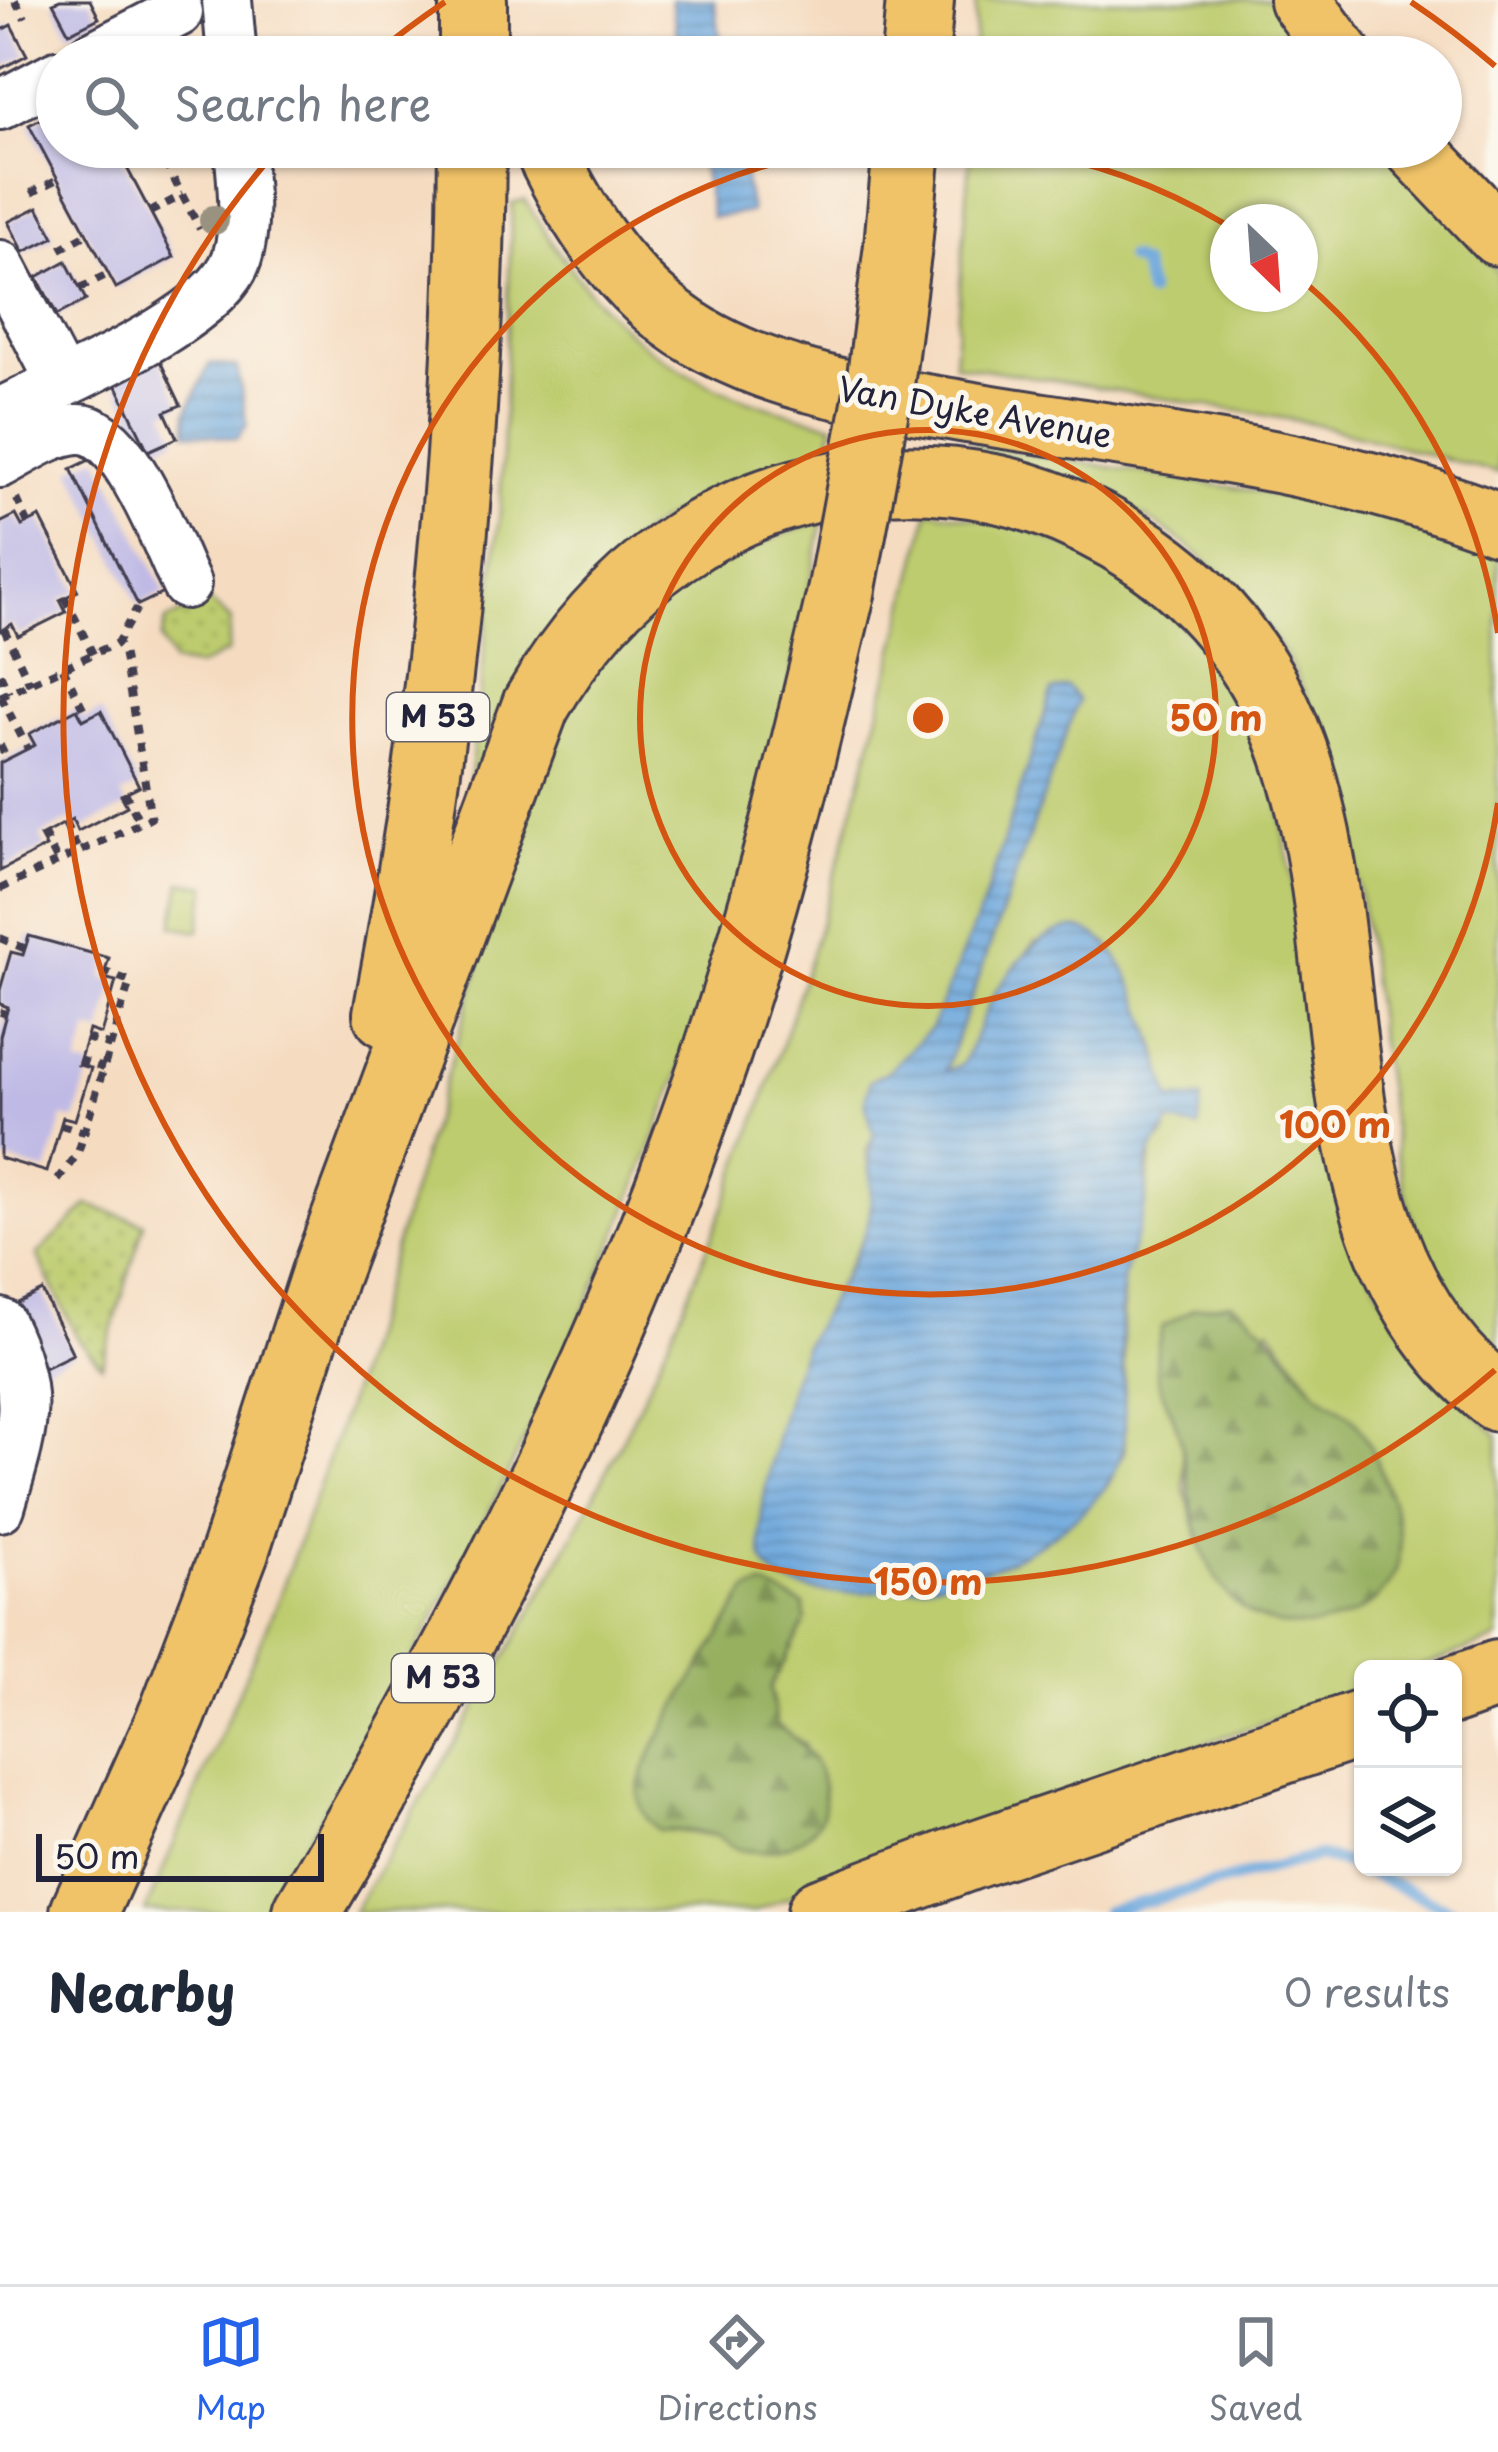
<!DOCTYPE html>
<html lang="en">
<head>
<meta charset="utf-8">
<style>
	:root { --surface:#fff; --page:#f6f6f7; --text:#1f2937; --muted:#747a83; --line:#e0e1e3; --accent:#2563eb }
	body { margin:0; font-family:"Playpen Sans",sans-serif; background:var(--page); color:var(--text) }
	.controls { position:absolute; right:36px; bottom:36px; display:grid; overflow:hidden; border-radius:18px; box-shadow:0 3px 9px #0004 }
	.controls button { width:108px; height:108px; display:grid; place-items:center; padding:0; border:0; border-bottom:3px solid var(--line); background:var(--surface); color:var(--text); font:60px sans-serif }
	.compass { position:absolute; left:1210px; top:204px; width:108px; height:108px; border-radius:50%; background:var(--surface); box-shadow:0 3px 9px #0004; rotate:155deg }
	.scale { position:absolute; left:36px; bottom:30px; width:288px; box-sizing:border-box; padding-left:12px; border:6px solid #22223b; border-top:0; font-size:33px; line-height:42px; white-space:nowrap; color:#22223b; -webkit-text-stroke:9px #fbf7ec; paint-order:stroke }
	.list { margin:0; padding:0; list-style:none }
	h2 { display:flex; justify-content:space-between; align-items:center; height:156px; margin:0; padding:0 48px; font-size:51px }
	h2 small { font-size:39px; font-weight:400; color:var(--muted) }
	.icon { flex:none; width:66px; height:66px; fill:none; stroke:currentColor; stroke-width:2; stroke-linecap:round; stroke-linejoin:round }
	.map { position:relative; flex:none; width:1498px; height:1912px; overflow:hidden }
	.search { position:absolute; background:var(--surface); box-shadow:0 3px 9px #0004; left:36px; right:36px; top:36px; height:132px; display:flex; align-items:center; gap:30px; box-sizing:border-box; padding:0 42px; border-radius:66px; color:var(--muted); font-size:45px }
	.sheet { height:372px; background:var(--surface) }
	nav { display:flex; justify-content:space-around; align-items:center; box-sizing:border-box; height:168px; border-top:3px solid var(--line); background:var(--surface); font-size:33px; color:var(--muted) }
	nav a { display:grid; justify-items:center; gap:6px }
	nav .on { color:var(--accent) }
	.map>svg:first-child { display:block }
	.green { fill:#bdcc6e; stroke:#707754; stroke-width:3; fill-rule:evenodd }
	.forest { fill:url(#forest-firs); stroke:#5c694e; stroke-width:3 }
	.park { fill:url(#park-dots); stroke:#707754; stroke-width:3 }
	.water { fill:url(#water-rules); stroke:#48648c; stroke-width:3 }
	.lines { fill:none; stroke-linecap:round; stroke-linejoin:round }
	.stream { stroke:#6da7dd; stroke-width:12 }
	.building { fill:#bfbae5 }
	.minor-casing { stroke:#423e4f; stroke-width:54 }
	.major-casing { stroke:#423e4f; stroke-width:66 }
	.highway-casing { stroke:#423e4f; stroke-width:72 }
	.path { stroke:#423e4f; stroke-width:8; stroke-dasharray:9 9; stroke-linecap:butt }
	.minor { stroke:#fff; stroke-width:48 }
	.major { stroke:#f1c369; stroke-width:60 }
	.highway { stroke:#f1c369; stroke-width:66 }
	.highway-bridge-casing { stroke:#423e4f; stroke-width:72; stroke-linecap:butt }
	.highway-bridge { stroke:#f1c369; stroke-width:66 }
	.tree { fill:#9a9280 }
	.ring { fill:none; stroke:#d45411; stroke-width:6 }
	.labels { text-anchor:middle; stroke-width:10; stroke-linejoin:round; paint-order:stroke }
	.shield { fill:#fbf7ec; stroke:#636270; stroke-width:3 }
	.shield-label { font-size:30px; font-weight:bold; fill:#22223b }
	.street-label { font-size:33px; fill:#22223b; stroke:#fbf7ec }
	.centre { fill:#d45411; stroke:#fbf7ec; stroke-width:6 }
	.ring-label { font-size:36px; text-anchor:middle; font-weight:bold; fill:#d45411; stroke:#fbf7ec; stroke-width:10; stroke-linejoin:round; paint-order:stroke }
</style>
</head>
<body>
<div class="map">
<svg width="1498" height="1912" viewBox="0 0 1498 1912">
	<defs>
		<pattern id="forest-firs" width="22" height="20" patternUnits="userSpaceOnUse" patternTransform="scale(3)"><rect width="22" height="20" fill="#96b061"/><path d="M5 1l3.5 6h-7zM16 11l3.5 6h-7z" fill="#7a8f51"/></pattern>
		<pattern id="park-dots" width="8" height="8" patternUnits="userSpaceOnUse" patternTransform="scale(3)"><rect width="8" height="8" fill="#bdcc6e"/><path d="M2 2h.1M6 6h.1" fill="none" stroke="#a2af60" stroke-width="1.8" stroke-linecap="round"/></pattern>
		<pattern id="water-rules" width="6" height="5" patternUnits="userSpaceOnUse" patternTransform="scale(3)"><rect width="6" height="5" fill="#6da7dd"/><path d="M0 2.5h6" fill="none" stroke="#5988b4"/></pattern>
	</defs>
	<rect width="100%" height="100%" fill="#fbf7ec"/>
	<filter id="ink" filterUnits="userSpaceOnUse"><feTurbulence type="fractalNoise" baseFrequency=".00833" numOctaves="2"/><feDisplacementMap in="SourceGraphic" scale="24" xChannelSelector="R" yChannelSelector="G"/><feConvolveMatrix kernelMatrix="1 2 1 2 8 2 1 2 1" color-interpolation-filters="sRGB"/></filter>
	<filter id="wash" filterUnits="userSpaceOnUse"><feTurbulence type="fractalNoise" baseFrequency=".004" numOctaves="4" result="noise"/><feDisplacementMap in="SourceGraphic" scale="48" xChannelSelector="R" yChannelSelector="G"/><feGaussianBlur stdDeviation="2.7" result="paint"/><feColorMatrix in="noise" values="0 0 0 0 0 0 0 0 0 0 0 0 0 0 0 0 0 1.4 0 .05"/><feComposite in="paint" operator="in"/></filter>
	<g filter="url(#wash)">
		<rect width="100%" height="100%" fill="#f5dcc1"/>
		<g class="green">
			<polygon points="976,0 1275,0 1315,57 974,57"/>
			<path d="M 971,147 L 1385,147 L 1498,272 L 1498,473 L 1312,423 L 954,364 ZM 1228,222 L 1300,222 L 1300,294 L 1228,294 Z"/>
			<path d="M 525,200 C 609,339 676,388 833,424 L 829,454 C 765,477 691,495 637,538 C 569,592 513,720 468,797 L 500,511 L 512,203 Z"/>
			<path d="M 940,439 L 1327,503 L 1413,525 L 1498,556 L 1498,1349 C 1467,1314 1439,1283 1420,1239 C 1399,1186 1392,1125 1384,1070 C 1350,844 1350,616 1113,500 C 1061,474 995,464 939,448 Z"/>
			<path d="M 929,510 L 1021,526 L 1125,571 L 1212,653 L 1271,756 L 1350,1225 C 1385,1319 1424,1367 1498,1434 L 1498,1639 L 1413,1669 L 1363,1669 L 1363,1687 L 885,1858 L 752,1912 L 353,1912 C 456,1741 562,1571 646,1390 C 776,1111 859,808 929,510 ZM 1078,700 L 945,1071 L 962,1065 L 995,992 L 1035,942 L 1107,943 C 1141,999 1175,1069 1165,1136 L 1152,1147 L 1146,1202 L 1123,1279 L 1125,1451 L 1108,1485 L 1043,1542 L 1000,1565 L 868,1590 L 781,1421 L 804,1348 L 865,1234 L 875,1196 L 866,1151 L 874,1135 L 870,1081 L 890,1070 L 932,1027 ZM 1270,1328 L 1315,1390 L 1357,1423 L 1263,1620 L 1229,1597 L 1198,1537 L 1184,1487 L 1182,1447 ZM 764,1586 L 806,1620 L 770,1688 L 777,1725 L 805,1745 L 739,1849 L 718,1836 L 658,1829 L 655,1745 L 747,1591 Z"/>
			<path d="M 823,519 C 804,618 785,716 760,813 C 657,1202 475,1571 263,1912 L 145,1912 L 279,1597 L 351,1393 L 524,818 L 569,703 L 630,620 L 715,561 Z"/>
			<polygon points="181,882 207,886 199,931 173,926"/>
		</g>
		<g class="forest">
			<path d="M 1231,1302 C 1273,1330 1281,1350 1312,1387 C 1324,1400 1343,1407 1355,1421 C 1372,1441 1399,1514 1400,1541 C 1405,1624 1276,1655 1228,1595 C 1193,1553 1192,1498 1182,1448 C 1172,1390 1144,1394 1162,1327 L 1194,1308 Z"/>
			<path d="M 764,1586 L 804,1605 L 806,1620 L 770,1688 L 777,1725 C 806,1746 823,1764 824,1800 C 826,1838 771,1859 738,1849 C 730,1846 723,1838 714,1835 C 696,1830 676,1830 658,1830 C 646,1818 637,1807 639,1789 C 642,1753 725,1630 747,1591 Z"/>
		</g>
		<g class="park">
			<polygon points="208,600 231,620 228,652 197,667 173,663 161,640 166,621"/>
			<polygon points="88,1205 144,1223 102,1365 78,1339 37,1255"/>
		</g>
		<g class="water">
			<polygon points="671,0 714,0 724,57 681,57"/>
			<polygon points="698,147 739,147 751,212 712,217"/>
			<polygon points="210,363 237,367 247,425 237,439 187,432 187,412"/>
			<path d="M 1067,687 L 1078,700 L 945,1071 L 962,1065 C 976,1041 982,1011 998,989 C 1101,839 1145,1004 1170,1099 L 1202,1099 L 1198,1128 L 1168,1122 C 1164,1138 1152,1144 1148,1160 C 1144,1175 1148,1190 1145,1205 C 1140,1229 1130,1251 1124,1275 C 1117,1311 1123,1356 1124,1393 C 1125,1426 1128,1451 1110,1480 C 1089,1514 1040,1546 1004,1563 C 959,1583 776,1622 762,1555 C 753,1514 788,1381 806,1343 C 825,1305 852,1269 866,1230 C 879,1193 863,1156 874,1135 L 865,1101 L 870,1081 L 890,1070 L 932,1027 L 985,899 L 1052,691 Z"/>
		</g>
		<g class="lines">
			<g class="stream">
				<polyline points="1129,258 1142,265 1149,293"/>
				<polyline points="1106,1912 1318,1856 1346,1863 1455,1912"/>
			</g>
		</g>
		<g id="blocks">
			<g class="building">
				<polygon points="60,0 90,0 99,18 69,33 53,3"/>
				<polygon points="11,25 27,55 0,69 0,31"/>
				<polygon points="57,111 57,147 116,147 174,257 116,288 29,125"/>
				<polygon points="38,207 54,237 24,252 8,222"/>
				<polygon points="66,261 86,300 57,315 37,277"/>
				<polygon points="159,359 181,405 165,412 177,438 148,451 114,380"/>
				<polygon points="98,456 165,592 138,605 71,469"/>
				<polygon points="16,515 22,526 40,517 78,591 60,600 66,612 18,636 12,624 0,631 0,523"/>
				<polygon points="77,709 83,720 101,711 139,786 121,795 127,806 78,831 72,819 65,823 40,836 46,847 0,871 0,763 35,745 29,734"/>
				<polygon points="29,936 109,958 103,978 116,981 101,1034 89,1030 78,1065 91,1068 75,1120 63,1117 47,1172 0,1158 0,1036 8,1007 0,1004 0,990 11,952 23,955"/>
				<polygon points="42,1291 73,1354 44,1368 14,1305"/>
			</g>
		</g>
	</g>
	<g filter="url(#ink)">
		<use href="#blocks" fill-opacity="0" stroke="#423e4f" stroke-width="3"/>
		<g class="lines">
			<g class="minor-casing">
				<g id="minor">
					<polyline points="227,0 232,57"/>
					<polyline points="91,57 178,12"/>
					<polyline points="0,105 57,75"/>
					<polyline points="0,265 61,381"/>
					<path d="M 0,413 C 58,383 218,320 237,258 C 248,224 242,182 239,147"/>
					<path d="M 0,463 C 23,451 51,431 77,429 C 125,425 167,545 186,584"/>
					<path d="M 0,1323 C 37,1397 22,1432 0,1507"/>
				</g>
			</g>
			<g class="major-casing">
				<g id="major">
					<polyline points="1300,0 1342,57"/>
					<path d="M 544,147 C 581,226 632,302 712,344 C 793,387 885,398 974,413 C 1149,442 1333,459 1498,524"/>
					<polyline points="1414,147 1498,235"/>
				</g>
			</g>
			<g class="highway-casing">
				<g id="highway">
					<polyline points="473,57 473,0"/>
					<polyline points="915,57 920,0"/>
					<polyline points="898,246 907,147"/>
					<path d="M 387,1014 C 442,725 470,440 472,147"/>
					<polyline points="1453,1690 1498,1674"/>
					<path d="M 84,1912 L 173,1713 L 235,1551 L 324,1276 L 536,705 C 607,581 720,494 866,481 C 958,473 1038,491 1118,537 C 1461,737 1226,1182 1498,1398"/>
					<path d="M 307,1912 C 483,1617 639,1310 740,981 C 780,853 810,723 841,593"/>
					<polyline points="821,1912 970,1856 1363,1723"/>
				</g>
			</g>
			<g class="path">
				<polyline points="15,0 25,18"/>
				<polyline points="157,147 200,229"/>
				<polyline points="31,193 58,179"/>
				<polyline points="150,212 183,195"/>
				<polyline points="60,249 87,234"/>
				<polyline points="80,288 108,274"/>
				<polyline points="17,499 28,523"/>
				<polyline points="65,598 93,654"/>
				<polyline points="4,629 30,684"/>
				<polyline points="63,668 88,718"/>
				<polyline points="0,674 9,693"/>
				<polyline points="0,697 117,643 137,608"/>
				<polyline points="1,697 28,749"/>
				<polyline points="0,745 7,759"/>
				<polyline points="125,792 140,823"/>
				<polyline points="65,823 79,852"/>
				<polyline points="44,834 58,862"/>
				<polyline points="0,889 151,818 123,651 117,643"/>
				<polyline points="0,938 26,949"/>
				<polyline points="0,1012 7,1014"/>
				<polyline points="86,1038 111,1046"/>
				<polyline points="79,1060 104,1068"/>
				<polyline points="61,1125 85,1132"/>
				<polyline points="58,1180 78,1153 130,981 105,972"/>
			</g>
			<use href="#minor" class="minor"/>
			<use href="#major" class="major"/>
			<use href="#highway" class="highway"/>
			<g class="highway-bridge-casing">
				<polyline id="highway-bridge" points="841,593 881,377 898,246"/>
			</g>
			<use href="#highway-bridge" class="highway-bridge"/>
		</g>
		<circle class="tree" cx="214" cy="220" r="15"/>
	</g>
	<g class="ring">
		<circle cx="928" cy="718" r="288"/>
		<path d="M1498 803A576 576 0 1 1 848 148M1008 148A576 576 0 0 1 1225 224M1302 280A576 576 0 0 1 1498 633"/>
		<path d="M1495 1370A864 864 0 0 1 276 151M373 56A864 864 0 0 1 445 2M1411 2A864 864 0 0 1 1495 66"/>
	</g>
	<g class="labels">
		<g class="shield">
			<rect x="387" y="693" width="102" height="48" rx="9"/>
			<rect x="392" y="1654" width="102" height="48" rx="9"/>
		</g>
		<g class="shield-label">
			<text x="438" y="727">M 53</text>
			<text x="443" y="1688">M 53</text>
		</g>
		<g class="street-label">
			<text transform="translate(975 412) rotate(10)" y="12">Van Dyke Avenue</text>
		</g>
	</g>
	<circle cx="928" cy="718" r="18" class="centre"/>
	<g class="ring-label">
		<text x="1216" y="731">50 m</text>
		<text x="1335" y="1138">100 m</text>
		<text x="928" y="1595">150 m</text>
	</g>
</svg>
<div class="controls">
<button><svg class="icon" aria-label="locate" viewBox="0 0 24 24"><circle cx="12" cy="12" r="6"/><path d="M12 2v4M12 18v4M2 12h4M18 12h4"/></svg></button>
<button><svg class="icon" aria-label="layers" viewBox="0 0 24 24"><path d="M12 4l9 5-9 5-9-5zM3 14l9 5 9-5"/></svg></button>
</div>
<svg class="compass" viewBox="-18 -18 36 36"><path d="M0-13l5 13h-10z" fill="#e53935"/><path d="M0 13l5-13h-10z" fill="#747a83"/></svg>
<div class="scale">50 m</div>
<div class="search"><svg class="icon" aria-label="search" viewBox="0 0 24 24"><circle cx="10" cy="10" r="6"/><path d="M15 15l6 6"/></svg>Search here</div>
</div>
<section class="sheet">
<h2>Nearby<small>0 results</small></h2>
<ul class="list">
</ul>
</section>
<nav>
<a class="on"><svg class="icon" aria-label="map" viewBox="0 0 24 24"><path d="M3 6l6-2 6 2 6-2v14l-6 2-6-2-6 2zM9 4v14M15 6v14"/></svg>Map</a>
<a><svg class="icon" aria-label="directions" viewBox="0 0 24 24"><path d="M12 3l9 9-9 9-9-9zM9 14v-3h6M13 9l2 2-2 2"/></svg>Directions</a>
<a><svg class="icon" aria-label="saved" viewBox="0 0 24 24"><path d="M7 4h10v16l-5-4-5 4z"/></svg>Saved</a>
</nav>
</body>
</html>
